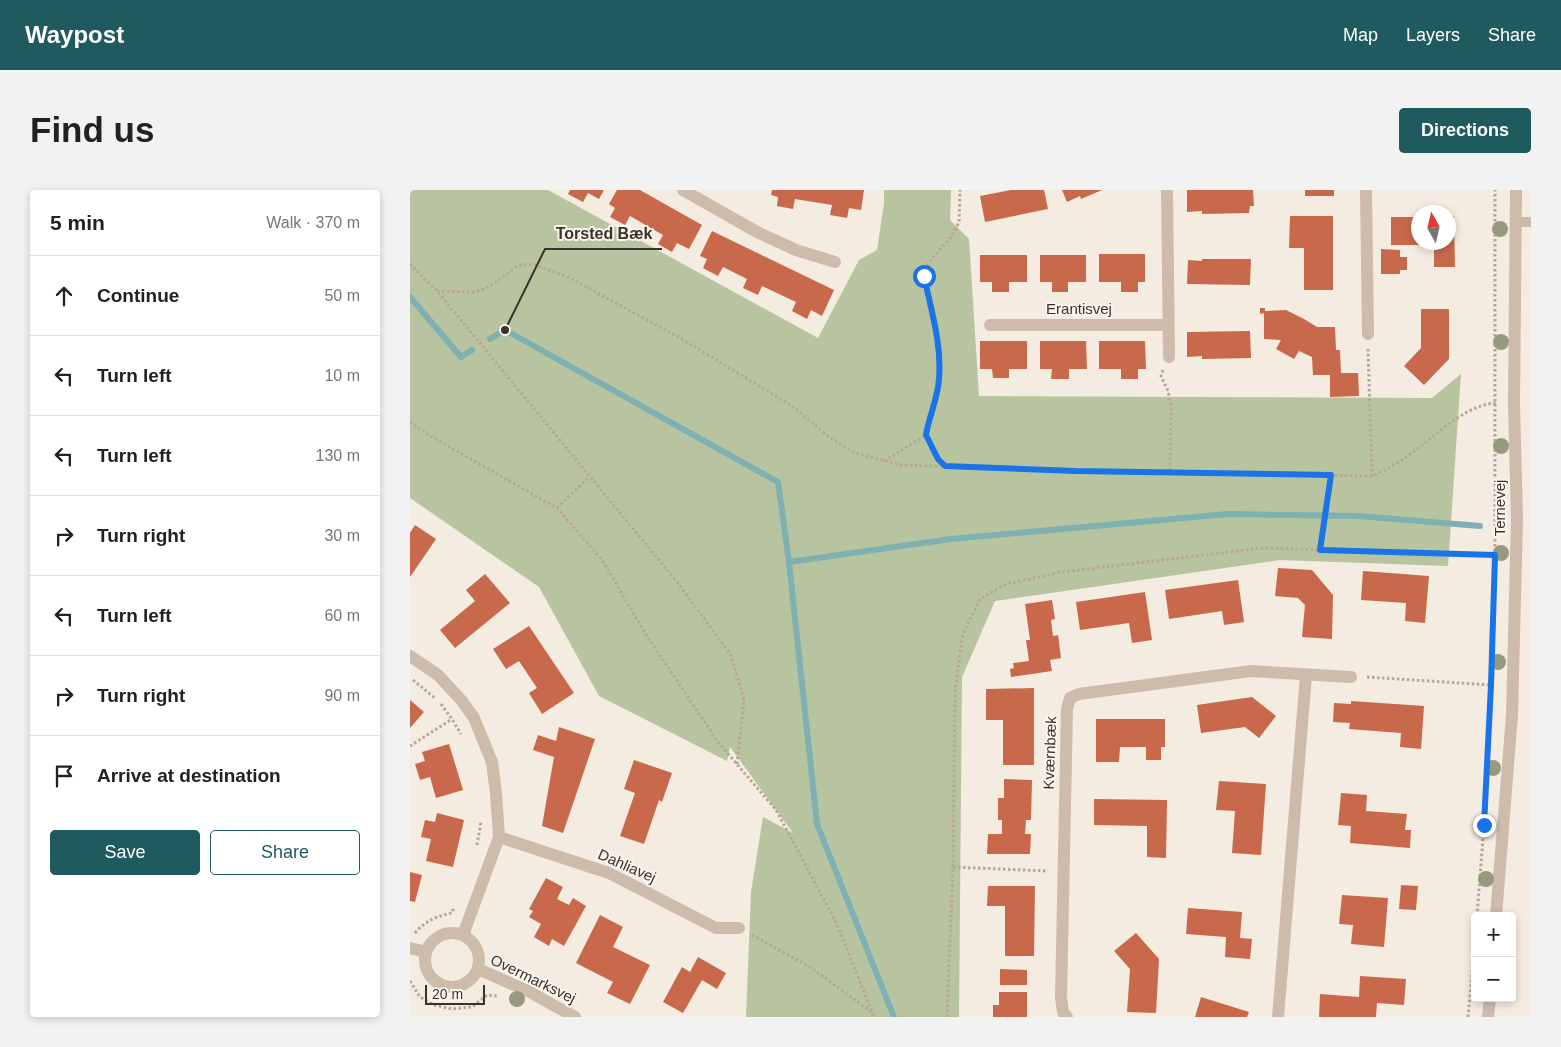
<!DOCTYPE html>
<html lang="en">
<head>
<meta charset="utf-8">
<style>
	:root { --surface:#fff; --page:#f2f2f2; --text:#222; --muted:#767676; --line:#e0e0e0; --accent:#1f5a5e }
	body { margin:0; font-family:Arial,sans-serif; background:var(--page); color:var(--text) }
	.controls { position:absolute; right:15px; bottom:15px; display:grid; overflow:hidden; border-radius:5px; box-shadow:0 2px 8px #0003 }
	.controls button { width:45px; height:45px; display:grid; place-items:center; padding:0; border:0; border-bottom:1px solid var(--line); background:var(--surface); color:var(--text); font:25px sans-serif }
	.compass { position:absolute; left:1001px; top:15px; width:45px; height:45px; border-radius:50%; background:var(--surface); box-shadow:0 2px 8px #0003; rotate:352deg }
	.scale { position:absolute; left:15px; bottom:12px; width:60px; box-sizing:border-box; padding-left:5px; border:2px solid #3b302b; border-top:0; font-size:14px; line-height:18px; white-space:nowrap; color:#3b302b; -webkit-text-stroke:4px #fbf5ee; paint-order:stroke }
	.stop { position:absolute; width:15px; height:15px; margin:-11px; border:4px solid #1a73e8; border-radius:50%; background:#fff }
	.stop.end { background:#1a73e8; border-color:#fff; box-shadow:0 1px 5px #0008 }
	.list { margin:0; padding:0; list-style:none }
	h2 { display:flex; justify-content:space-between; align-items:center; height:65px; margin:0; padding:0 20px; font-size:21px }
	h2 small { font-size:16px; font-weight:400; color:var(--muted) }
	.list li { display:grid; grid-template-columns:32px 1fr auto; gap:15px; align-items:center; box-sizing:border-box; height:80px; padding:0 20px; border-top:1px solid var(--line) }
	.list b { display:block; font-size:19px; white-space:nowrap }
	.list em { font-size:16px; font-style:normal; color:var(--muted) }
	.actions { display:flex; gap:10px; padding:15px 20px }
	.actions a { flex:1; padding:11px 0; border:1px solid var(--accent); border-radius:5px; text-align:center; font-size:18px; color:var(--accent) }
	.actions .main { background:var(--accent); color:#fff }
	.icon { flex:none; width:28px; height:28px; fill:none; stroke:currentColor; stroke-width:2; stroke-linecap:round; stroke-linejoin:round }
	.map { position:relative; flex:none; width:1121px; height:827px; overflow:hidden; border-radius:5px }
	header { display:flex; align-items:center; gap:30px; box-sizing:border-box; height:70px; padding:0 25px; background:var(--accent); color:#fff }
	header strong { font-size:24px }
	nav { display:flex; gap:28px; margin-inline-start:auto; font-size:18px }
	.intro { display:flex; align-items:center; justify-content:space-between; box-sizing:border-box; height:120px; padding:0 30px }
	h1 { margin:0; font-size:35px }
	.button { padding:12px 22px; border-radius:5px; background:var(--accent); color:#fff; font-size:18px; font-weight:700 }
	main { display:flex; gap:30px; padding:0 30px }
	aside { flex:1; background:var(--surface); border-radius:5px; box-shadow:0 2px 8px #0003 }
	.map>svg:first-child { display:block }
	.green { fill:#b8c4a0 }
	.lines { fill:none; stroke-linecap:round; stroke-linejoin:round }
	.stream { stroke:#7fb0b2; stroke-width:6 }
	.building { fill:#c8694b }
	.path { stroke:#b9a596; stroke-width:3; stroke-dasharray:2.5 2.5; stroke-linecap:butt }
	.lane { stroke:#cdbbac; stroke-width:10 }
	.street { stroke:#cdbbac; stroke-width:12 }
	.tree { fill:#969b7f }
	.route { stroke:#1a73e8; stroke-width:6 }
	.labels { text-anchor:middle; stroke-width:4; stroke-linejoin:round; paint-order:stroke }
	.street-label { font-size:15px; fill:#3b302b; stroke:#fbf5ee }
	.leader { fill:none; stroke:#3b302b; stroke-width:2 }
	.callout-dot { fill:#3b302b; stroke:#fbf5ee; stroke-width:2 }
	.callout-label { font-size:16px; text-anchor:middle; font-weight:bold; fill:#3b302b; stroke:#fbf5ee; stroke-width:4; stroke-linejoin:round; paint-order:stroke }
</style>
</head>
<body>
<header>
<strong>Waypost</strong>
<nav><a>Map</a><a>Layers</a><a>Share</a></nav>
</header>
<div class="intro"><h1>Find us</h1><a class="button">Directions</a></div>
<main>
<aside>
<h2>5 min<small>Walk · 370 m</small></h2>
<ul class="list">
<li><svg class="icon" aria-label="ahead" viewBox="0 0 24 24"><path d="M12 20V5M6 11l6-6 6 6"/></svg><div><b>Continue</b></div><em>50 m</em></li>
<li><svg class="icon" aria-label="left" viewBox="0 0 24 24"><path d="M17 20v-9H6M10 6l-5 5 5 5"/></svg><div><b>Turn left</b></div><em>10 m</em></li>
<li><svg class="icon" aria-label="left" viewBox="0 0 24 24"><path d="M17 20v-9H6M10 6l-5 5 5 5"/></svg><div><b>Turn left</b></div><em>130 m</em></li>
<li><svg class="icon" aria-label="right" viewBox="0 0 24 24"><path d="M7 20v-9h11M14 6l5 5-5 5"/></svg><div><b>Turn right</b></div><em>30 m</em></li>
<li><svg class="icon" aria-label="left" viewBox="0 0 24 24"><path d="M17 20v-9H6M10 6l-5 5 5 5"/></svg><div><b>Turn left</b></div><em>60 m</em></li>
<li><svg class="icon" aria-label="right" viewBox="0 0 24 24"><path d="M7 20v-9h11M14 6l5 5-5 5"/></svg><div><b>Turn right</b></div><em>90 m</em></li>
<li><svg class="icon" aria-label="arrive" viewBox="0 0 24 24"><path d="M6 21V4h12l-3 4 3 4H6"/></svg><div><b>Arrive at destination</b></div></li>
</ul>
<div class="actions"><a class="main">Save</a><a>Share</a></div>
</aside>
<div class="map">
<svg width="1121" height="827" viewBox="0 0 1121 827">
	<rect width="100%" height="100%" fill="#f4ebe1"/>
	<polygon class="green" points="0,0 138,0 408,148 449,70 467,60 474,13 474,0 541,0 540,30 559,49 569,206 1022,208 1051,184 1038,376 870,370 585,411 552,487 549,827 336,827 341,702 353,627 383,643 320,557 317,571 189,506 129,397 0,308"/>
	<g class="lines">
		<g class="stream">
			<polyline points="0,107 51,167 62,160"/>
			<polyline points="80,149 95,140 368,292 379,372 541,349 818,324 948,326 1070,336"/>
			<polyline points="379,372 407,634 484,827"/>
		</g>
	</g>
	<g class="building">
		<polygon points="160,0 194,0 189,9 178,3 173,12 158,4"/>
		<polygon points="207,0 230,0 292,35 279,59 267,53 262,62 248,54 253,45 220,26 215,35 200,27 205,18 199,14"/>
		<polygon points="362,0 454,0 451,20 439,18 437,28 420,25 422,15 385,9 383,19 367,16 368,7 361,5"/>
		<polygon points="601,0 634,0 638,19 575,32 570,6"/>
		<polygon points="652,0 692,0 671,9 670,6 657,12"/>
		<polygon points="777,0 843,0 844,16 840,16 839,23 792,24 792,21 777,22"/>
		<rect x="895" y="0" width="29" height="6"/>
		<polygon points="880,26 923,26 923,100 894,100 894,58 879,58"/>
		<polygon points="1038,26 1044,26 1045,77 1024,77 1024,55 981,55 981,27 1008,27 1008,52 1038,52"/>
		<polygon points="302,41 424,100 412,126 401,120 397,129 382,121 386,112 352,96 348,105 333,98 337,89 313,77 308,86 293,78 297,69 290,66"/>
		<polygon points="971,59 990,60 990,67 997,67 997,80 990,80 990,84 971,84"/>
		<polygon points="689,64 735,64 735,92 728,92 728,102 711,102 711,92 689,92"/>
		<polygon points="570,65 617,65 617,92 599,92 599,102 582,102 582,92 570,92"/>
		<polygon points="630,65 676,65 676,92 658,92 658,102 642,102 642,92 630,92"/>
		<polygon points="792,69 841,69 840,95 777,94 778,70 792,71"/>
		<polygon points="850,118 855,118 855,121 876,120 894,129 907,137 925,137 926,160 930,160 931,183 948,183 949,206 920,207 920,185 903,185 902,167 889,161 884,169 866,159 871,150 854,149 854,123 850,124"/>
		<polygon points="1011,119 1039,119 1039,169 1014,195 994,176 1011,158"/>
		<polygon points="840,141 841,168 792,169 792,166 777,167 777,142"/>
		<polygon points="570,151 617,151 617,179 599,179 599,188 583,188 582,179 570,179"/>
		<polygon points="630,151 676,151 677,179 659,179 659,189 641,189 642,179 630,179"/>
		<polygon points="689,151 735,151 736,179 728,179 728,189 711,189 711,179 689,179"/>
		<polygon points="5,335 26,349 0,387 0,343"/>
		<polygon points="868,378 902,380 923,405 922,449 892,447 895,415 888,408 865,406"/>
		<polygon points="953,381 1019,386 1015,433 995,431 996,413 951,410"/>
		<polygon points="75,384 100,413 45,458 30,440 65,411 56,400"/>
		<polygon points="828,390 834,432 814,435 812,421 759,429 755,400"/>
		<polygon points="735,402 742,450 722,453 719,433 670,440 666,412"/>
		<polygon points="642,410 645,429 641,430 643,446 648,445 651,468 640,470 642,481 601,487 600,479 604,478 603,473 619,471 616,450 620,450 615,414"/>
		<polygon points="119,436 164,503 132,524 119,503 127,498 109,471 96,479 83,459"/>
		<polygon points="624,498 624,575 593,575 593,530 576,530 576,499"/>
		<polygon points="842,507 866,526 849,548 835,537 791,543 787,515"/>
		<polygon points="0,510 14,522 0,538"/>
		<polygon points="941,511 1014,516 1011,559 990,557 991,543 939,539 940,533 923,532 924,513 941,514"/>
		<polygon points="686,529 755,529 755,557 751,557 751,570 736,570 736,557 710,557 709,572 686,572"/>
		<polygon points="149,537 185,549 153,643 132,636 144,567 123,560 128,545 146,551"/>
		<polygon points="39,554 53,600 26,608 20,587 10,590 5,574 15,571 12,562"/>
		<polygon points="224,570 262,583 252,612 249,610 234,654 210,646 225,603 214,599"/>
		<polygon points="594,589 622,590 621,630 616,630 615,644 621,644 620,664 577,664 578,644 592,644 592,630 588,630 588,608 594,608"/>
		<polygon points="809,591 856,594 851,665 822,663 825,621 806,620"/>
		<polygon points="931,603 957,605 956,621 997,624 995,640 1001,640 1000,658 940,653 941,636 928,635"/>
		<polygon points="684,609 757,610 756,668 737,667 737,636 684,635"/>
		<polygon points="27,623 54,630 43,677 16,671 21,649 11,647 15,630 25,632"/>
		<polygon points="0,682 12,685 5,712 0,711"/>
		<polygon points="136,688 153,697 147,709 159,715 163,708 176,716 154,756 142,749 139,756 124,747 131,734 119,727 123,721 119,719"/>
		<polygon points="991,695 1008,696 1006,720 989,719"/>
		<polygon points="578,696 625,696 624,766 595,766 595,716 577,716"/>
		<polygon points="932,705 978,708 974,757 941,754 943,735 929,734"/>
		<polygon points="778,718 832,722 830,748 842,749 840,769 815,767 816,747 776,744"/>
		<polygon points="190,725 213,737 203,757 240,775 220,814 197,803 203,792 166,773"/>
		<polygon points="726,743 749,769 746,823 717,822 720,779 704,761"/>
		<polygon points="288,767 316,783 307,799 292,790 273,823 253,812 272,777 280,782"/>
		<polygon points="590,779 617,780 617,795 590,795"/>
		<polygon points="950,786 996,789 994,815 967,813 966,827 909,827 910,804 949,807"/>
		<polygon points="589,802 617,802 617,827 583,827 583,815 589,815"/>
		<polygon points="791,807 839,822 837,827 785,827"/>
	</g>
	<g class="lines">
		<g class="path">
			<polyline points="0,74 27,101 267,392 321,465 334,510 327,574"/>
			<path d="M 27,101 L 65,102 L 74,99 L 85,93 L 107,76 L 116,74 L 125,75 L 158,87 L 272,149 L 385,218 L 419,247 L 445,263 L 490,275 L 667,281 L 962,286 C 975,280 987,274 999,265 C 1023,248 1056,213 1088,213"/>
			<polyline points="958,159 962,286"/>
			<polyline points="753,180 751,186 758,201 761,216 760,283"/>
			<polyline points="0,232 22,247 147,318 193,371 233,440 308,552 366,620 426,732 464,827"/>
			<polyline points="474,271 516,245"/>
			<polyline points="535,276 528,269 516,245 530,190 529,159 520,109 514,86 518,73 542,46 549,32 550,0"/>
			<polyline points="147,318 179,287"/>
			<polyline points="910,360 921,285"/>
			<polyline points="957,487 1081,495"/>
			<polyline points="3,490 25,508"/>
			<polyline points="31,514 42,529 51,544"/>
			<polyline points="0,556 42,529"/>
			<polyline points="67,655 71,632"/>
			<polyline points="543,677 638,681"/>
			<polyline points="1067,726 1074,635 1081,495 1085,365 1085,0"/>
			<path d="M 5,743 C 15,731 27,726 42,723 L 44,717"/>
			<polyline points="342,745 400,777 463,823"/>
			<polyline points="0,791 10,807 24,815 42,819 62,817 77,805 87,806"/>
			<polyline points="537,827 543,677 545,499 553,444 570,409 596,394 652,382 852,358 1085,365"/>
			<polyline points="1058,827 1065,751"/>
		</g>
		<polyline class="lane" points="1107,32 1121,32"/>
		<g class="street">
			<polyline points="273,0 347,42 386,60 425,72"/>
			<polyline points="757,0 759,167"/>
			<polyline points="956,0 958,144"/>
			<polyline points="580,135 758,135"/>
			<polyline points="0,466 28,485 52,511 64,528 82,572 86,603 89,647 53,745"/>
			<polyline points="89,647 199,683 306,738 329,738"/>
			<polyline points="1086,726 1102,525 1107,329 1104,215 1106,0"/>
			<circle cx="42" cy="770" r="27"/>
			<polyline points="0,758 16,762"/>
			<polyline points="68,779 118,801 165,827"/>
			<polyline points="657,827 653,822 651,808 657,519 660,508 669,504 841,481 941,487"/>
			<polyline points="868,827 896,485"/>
			<polyline points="1078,827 1080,808"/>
		</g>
	</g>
	<g class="tree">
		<circle cx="1090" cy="39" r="8"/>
		<circle cx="1091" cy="152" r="8"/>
		<circle cx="1091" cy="256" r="8"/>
		<circle cx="1091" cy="363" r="8"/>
		<circle cx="1088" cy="472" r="8"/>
		<circle cx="1083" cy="578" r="8"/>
		<circle cx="1076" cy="689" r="8"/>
		<circle cx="107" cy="809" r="8"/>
	</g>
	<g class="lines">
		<path class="route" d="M 514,86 C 521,120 532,154 529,189 C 528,208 519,226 516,245 L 528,269 L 535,276 L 666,281 L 921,285 L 910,360 L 1085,365 L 1081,495 L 1074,635"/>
	</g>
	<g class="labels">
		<g class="street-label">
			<text x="669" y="124">Erantisvej</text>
			<text transform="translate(1090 318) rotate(-90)" y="5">Ternevej</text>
			<text transform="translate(640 563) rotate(-88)" y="5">Kværnbæk</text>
			<text transform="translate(217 676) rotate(24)" y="5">Dahliavej</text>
			<text transform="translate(123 789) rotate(26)" y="5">Overmarksvej</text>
		</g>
	</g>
	<path class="leader" d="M95 140L135 59H252"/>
	<circle class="callout-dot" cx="95" cy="140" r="5"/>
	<g class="callout-label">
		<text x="194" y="49">Torsted Bæk</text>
	</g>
</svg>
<div class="controls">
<button>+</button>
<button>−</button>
</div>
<svg class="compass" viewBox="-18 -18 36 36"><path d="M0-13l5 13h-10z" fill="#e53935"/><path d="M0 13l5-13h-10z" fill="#767676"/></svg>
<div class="scale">20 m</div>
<div class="stop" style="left:514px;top:86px"></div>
<div class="stop end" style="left:1074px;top:635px"></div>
</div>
</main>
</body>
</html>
